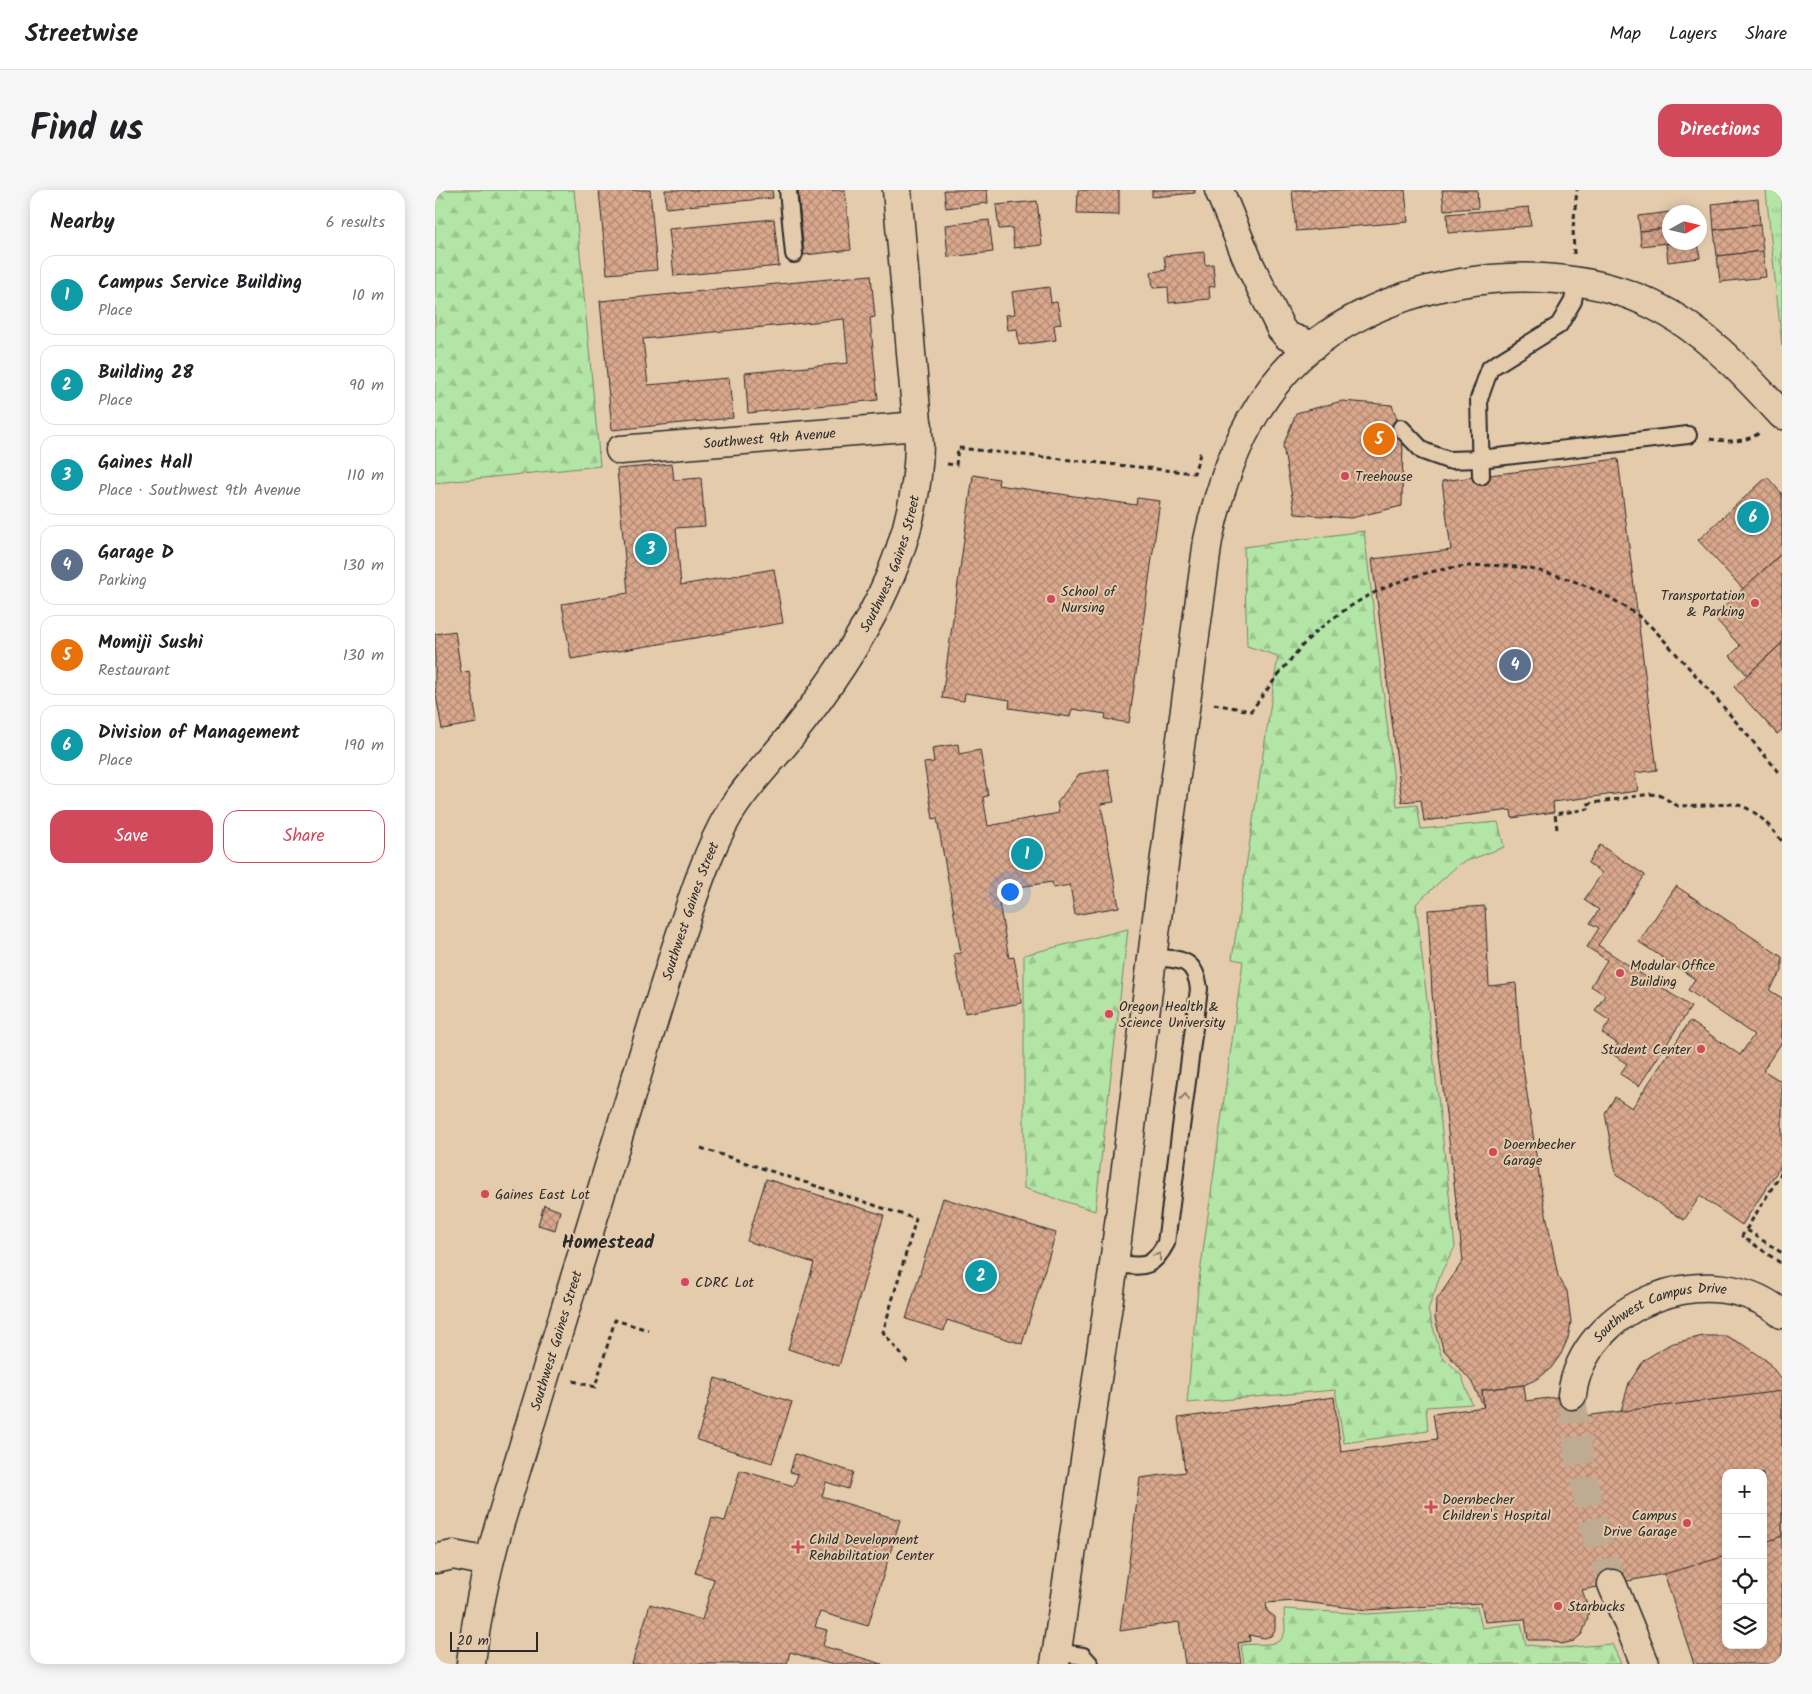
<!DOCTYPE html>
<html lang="en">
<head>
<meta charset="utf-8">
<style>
	:root { --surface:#fff; --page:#f6f6f6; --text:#202124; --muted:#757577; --line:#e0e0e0; --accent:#d1495b }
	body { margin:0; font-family:Kalam,sans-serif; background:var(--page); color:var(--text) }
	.controls { position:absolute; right:15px; bottom:15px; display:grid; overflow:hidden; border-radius:10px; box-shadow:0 2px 12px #0003 }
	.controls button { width:45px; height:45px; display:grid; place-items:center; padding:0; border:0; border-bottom:1px solid var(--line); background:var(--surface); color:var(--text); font:25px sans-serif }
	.compass { position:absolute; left:1227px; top:15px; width:45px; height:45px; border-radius:50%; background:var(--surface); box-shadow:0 2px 12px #0003; rotate:82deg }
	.scale { position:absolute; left:15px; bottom:12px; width:88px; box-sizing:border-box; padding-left:5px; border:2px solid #2b2b2b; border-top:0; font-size:14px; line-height:18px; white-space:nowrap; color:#2b2b2b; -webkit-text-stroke:4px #e4cbac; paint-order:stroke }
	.you { position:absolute; left:574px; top:701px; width:18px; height:18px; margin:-12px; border:4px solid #fff; border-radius:50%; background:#1a73e8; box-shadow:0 0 0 8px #1a73e833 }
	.badge { display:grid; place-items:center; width:32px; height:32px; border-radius:50%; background:var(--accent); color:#fff; font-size:16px; font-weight:700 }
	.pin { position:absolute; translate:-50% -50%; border:2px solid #fff; box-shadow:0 1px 5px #0006 }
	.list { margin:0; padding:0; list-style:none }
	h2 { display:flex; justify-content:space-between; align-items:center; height:65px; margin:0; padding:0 20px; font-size:21px }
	h2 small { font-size:16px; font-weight:400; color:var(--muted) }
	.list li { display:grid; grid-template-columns:32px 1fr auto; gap:15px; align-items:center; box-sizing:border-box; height:80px; margin:0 10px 10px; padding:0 10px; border:1px solid var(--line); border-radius:15px }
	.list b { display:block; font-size:19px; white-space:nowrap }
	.list p { margin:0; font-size:16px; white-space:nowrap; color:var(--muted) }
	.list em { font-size:16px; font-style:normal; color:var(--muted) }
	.actions { display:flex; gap:10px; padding:15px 20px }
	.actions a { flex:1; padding:11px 0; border:1px solid var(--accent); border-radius:15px; text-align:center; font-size:18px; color:var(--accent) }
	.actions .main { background:var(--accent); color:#fff }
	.icon { flex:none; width:28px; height:28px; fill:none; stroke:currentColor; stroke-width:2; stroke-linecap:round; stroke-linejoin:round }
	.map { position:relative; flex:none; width:1347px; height:1474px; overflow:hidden; border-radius:15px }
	header { display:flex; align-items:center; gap:30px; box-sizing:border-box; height:70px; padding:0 25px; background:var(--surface); border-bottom:1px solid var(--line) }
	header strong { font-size:24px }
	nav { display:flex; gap:28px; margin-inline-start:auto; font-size:18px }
	.intro { display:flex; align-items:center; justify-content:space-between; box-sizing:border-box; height:120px; padding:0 30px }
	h1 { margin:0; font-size:35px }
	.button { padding:12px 22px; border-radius:15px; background:var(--accent); color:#fff; font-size:18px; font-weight:700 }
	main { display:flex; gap:30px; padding:0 30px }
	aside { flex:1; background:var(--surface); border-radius:15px; box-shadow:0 2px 12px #0003 }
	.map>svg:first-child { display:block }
	.grass { fill:url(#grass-tufts); stroke:#6f8868 }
	.forest { fill:url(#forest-firs); stroke:#6f8868 }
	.building { fill:url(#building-cross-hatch); stroke:#2b2b2b; fill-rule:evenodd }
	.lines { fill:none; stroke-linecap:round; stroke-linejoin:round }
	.secondary-tunnel { stroke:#bfab92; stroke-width:28; stroke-dasharray:28 14; stroke-linecap:butt }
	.lane-casing { stroke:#2b2b2b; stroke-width:20 }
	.street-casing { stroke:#2b2b2b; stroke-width:31 }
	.secondary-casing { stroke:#2b2b2b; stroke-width:31 }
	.path { stroke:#2b2b2b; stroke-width:3; stroke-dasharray:5 4; stroke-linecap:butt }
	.lane { stroke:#e4cbac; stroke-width:16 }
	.street { stroke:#e4cbac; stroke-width:28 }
	.secondary { stroke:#e4cbac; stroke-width:28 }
	.path-bridge { stroke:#2b2b2b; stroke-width:3; stroke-dasharray:5 4; stroke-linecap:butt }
	.oneway { stroke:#887b6c }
	.poi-dot { fill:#d1495b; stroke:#e4cbac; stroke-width:2 }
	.labels { text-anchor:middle; stroke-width:4; stroke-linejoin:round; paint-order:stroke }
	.street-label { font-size:14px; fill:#2b2b2b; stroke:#e4cbac }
	.poi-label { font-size:14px; fill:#2b2b2b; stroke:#e4cbac; text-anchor:start }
	.district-label { font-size:19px; font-weight:bold; fill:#2b2b2b; stroke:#e4cbac }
</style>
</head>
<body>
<header>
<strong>Streetwise</strong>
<nav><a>Map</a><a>Layers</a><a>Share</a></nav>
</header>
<div class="intro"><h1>Find us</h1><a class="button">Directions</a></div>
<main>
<aside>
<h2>Nearby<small>6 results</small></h2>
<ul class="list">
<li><span class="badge" style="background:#0f9aa8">1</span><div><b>Campus Service Building</b><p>Place</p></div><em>10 m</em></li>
<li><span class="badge" style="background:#0f9aa8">2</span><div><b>Building 28</b><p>Place</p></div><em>90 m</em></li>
<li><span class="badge" style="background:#0f9aa8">3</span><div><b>Gaines Hall</b><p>Place · Southwest 9th Avenue</p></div><em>110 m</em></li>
<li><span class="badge" style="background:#5c6f8a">4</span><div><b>Garage D</b><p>Parking</p></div><em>130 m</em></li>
<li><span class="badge" style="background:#e8710a">5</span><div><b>Momiji Sushi</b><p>Restaurant</p></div><em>130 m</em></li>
<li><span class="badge" style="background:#0f9aa8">6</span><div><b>Division of Management</b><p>Place</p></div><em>190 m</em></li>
</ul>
<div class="actions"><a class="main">Save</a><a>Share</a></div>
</aside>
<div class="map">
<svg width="1347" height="1474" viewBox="0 0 1347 1474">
	<defs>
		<pattern id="grass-tufts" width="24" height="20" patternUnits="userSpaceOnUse" patternTransform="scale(1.25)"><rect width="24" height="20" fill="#b3e5a6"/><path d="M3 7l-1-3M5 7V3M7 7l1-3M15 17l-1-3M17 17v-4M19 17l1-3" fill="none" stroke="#9ac58f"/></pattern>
		<pattern id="forest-firs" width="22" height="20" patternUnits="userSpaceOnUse" patternTransform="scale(1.25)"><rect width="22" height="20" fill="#b3e5a6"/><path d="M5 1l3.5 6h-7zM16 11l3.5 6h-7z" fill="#9ac58f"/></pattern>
		<pattern id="building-cross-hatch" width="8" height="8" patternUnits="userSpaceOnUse" patternTransform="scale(1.25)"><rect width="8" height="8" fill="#daa88d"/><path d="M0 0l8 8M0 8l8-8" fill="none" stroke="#b18973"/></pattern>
	</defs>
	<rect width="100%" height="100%" fill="#e4cbac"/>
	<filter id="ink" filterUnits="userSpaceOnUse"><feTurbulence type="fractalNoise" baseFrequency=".02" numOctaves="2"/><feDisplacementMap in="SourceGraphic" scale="10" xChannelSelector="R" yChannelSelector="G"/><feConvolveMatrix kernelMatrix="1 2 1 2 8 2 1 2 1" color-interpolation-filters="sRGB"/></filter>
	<g filter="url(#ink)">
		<polygon class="grass" points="1347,0 1347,156 1331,1"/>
		<g class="forest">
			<polygon points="0,0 139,0 165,276 0,293"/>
			<polygon points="929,341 962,617 982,615 986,639 1063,632 1069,657 1024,674 981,714 1020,1057 1007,1081 993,1120 1006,1165 1026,1185 1037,1214 991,1217 993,1241 909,1253 900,1200 752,1213 763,1098 808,771 797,769 843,466 812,456 809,357"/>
			<polygon points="693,739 660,1021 589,998 589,765"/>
			<path d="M 1042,1417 L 1047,1438 L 1086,1433 L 1091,1455 L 1125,1458 L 1177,1454 L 1186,1474 L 809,1474 L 806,1455 C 820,1453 833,1457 846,1450 L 850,1441 L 849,1419 L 932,1424 Z"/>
		</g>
		<g class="building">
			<polygon points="164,0 215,0 222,80 172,84"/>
			<polygon points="230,0 337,0 338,8 231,18"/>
			<polygon points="363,0 410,0 416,60 369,65"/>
			<polygon points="509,0 552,0 553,13 511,18"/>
			<polygon points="643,0 684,0 684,25 642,24"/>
			<polygon points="717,0 760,0 760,3 717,7"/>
			<polygon points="857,0 970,0 973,32 861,41"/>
			<polygon points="1007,0 1042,0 1043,18 1009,20"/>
			<polygon points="1323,9 1325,35 1279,40 1277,14"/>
			<polygon points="602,11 607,55 579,58 577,38 564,39 561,15"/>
			<polygon points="1094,17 1096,36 1013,43 1012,24"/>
			<polygon points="1260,19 1260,22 1234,22 1234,38 1205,41 1203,26"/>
			<polygon points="339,29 344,76 239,86 234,39"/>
			<polygon points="554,30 558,62 513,67 510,35"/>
			<polygon points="1325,35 1328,61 1282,66 1279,40"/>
			<polygon points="1234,38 1234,52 1241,52 1206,56 1205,41"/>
			<polygon points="1263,52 1265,68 1233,72 1231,54"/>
			<polygon points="1328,61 1331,87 1285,92 1282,66"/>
			<polygon points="769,62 770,75 778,74 780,96 774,97 775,109 734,113 733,97 718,98 716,82 731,80 729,66"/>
			<polygon points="436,85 440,127 435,128 443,210 313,223 310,183 413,173 409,129 208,149 213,195 294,188 298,228 177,240 165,111"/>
			<polygon points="614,97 616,113 622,112 626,134 619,135 621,150 584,155 582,139 573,140 571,125 580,124 577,102"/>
			<polygon points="907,211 957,215 968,246 967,316 916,328 860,324 848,256 861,223"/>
			<polygon points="1183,269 1222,580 1200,583 1203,601 1118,612 1119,622 1077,628 1076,620 989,631 986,610 967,612 937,369 1016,360 1007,291"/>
			<polygon points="237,274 239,290 266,288 270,336 241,338 246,395 339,379 348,433 136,469 127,414 193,403 182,279"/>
			<polygon points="538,285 564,289 563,295 701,315 702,308 725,311 694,533 670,529 671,524 637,519 635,527 574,518 575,510 530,503 529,511 507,508"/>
			<polygon points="1332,287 1347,304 1347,363 1308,399 1263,350"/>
			<polygon points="1347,363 1347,453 1312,485 1295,466 1305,456 1278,426"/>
			<polygon points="20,441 26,483 34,481 42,533 7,539 0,500 0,444"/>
			<polygon points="1347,453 1347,540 1342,544 1299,497"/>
			<polygon points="523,554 524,564 545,560 553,606 548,607 553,636 624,623 622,613 644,584 673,579 679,612 666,614 684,717 640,725 635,695 618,698 617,692 577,698 579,710 564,713 574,768 579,767 587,813 530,823 519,764 526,763 502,628 498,629 489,573 499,572 497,558"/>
			<polygon points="1165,655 1210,685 1163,755 1256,817 1204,896 1185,884 1192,874 1176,863 1183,854 1167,843 1175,831 1160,821 1170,805 1156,796 1172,770 1152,757 1164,738 1155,733 1164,720 1149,710 1167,683 1153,673"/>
			<polygon points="1241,696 1347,767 1347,781 1334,800 1347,808 1347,852 1328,880 1347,892 1347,974 1307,1035 1265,1006 1249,1030 1181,985 1170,923 1180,907 1197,918 1255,831 1305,865 1319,845 1253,800 1260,789 1204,752"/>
			<polygon points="1050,716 1054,796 1081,793 1085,857 1106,998 1123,1086 1132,1101 1136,1132 1133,1148 1126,1164 1116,1178 1104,1188 1089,1195 1047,1200 1049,1217 1036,1191 1008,1159 1000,1128 1001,1111 1028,1071 997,804 993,720"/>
			<polygon points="331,989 449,1025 404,1176 353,1159 379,1073 312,1051"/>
			<polygon points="508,1008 621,1043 587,1154 512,1130 509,1141 471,1129"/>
			<polygon points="109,1015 125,1021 120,1040 103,1035"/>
			<path d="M 1268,1146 L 1291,1146 L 1311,1156 L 1332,1171 L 1347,1190 L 1347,1474 L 1259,1474 L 1186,1253 L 1186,1221 L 1194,1193 L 1209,1170 L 1235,1154 ZM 1291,1283 L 1328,1283 L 1328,1455 L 1291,1455 Z"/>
			<polygon points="280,1188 357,1212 337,1273 262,1250"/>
			<polygon points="1089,1195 1091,1211 1145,1204 1148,1226 1347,1201 1347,1346 1328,1353 1328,1283 1291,1283 1291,1366 1229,1384 1147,1400 1154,1419 1152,1431 1147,1444 1139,1451 1127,1454 1115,1450 1093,1450 1090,1429 1050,1432 1046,1413 932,1420 861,1411 831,1413 832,1421 840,1427 840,1440 836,1446 829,1448 814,1445 815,1451 803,1453 806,1474 750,1474 744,1432 685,1441 705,1288 750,1282 743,1228 899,1207 906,1262 1002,1249 998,1224 1049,1217 1047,1200"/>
			<polygon points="360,1264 418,1282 413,1299 391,1292 387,1306 465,1330 433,1436 385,1422 380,1437 392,1440 388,1456 447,1474 394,1474 355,1462 352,1474 197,1474 215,1414 267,1430 279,1389 260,1383 277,1328 290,1331 305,1280 359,1296 363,1284 355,1282"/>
		</g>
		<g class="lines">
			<polyline class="secondary-tunnel" points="1137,1205 1142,1254 1156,1328 1177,1394"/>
			<g class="lane-casing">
				<g id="lane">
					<polyline points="353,0 359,64"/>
					<polyline points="966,238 988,261 1013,270 1045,269 1253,245"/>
					<polyline points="1046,286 1044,209 1055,178 1124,135 1138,111 1141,91"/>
					<path d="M 679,1074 C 707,1076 716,1081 731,1053 L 764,799 C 760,767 745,770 717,767"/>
					<polyline points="621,1462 648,1466 655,1474"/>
				</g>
			</g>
			<g class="street-casing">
				<g id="street">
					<polyline points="784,0 814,73 846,139 852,146 878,156"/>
					<path id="s1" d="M 185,260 L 483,236"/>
					<polyline points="0,1369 18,1365 54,1372"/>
					<path id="s2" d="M 36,1474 C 41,1427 51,1381 64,1336 L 240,761 C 255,717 271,663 294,624 C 311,595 335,573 355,547 C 422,462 482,367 484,255 L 462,0"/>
					<path d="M 620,1474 L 679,1074 L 726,696 L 773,350 C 786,289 808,230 849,183 C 930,90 1109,60 1218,115 C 1271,141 1308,183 1347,225"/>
				</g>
			</g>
			<g class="secondary-casing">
				<g id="secondary">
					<path id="s3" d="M 1137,1205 C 1148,1114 1276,1064 1347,1124"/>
					<polyline points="1177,1394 1210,1474"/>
				</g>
			</g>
			<g class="path">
				<polyline points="1139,64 1138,38 1142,0"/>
				<path d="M 1275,249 C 1291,252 1310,253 1324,243"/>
				<polyline points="512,274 521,275 523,258 759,283 765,264 768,265"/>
				<polyline points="779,514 816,521 843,485"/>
				<path d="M 1122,639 L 1120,624 L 1153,619 L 1152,614 L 1215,604 L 1224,605 L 1243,616 L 1300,614 C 1323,620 1332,634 1347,651"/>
				<polyline points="266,958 481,1029 448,1142 473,1173"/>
				<polyline points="1347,982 1307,1046 1347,1074"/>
				<polyline points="1312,1040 1347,1063"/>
				<polyline points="138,1191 160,1197 180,1130 213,1140"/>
			</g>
			<use href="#lane" class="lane"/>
			<use href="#street" class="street"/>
			<use href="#secondary" class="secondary"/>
			<path class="path-bridge" d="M 843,485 C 855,471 867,454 881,442 C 976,360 1102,352 1205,427 C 1220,439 1232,454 1245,468 C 1279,505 1311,544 1344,582 L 1347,582"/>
		</g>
		<defs><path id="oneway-chevron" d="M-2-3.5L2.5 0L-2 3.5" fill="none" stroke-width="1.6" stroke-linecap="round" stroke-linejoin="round" transform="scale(1.25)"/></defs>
		<g class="oneway">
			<use href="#oneway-chevron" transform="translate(750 907) rotate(-83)"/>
			<use href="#oneway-chevron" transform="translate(723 1066) rotate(-54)"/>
		</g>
	</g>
	<g class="poi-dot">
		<circle cx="910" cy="286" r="5"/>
		<circle cx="616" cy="409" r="5"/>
		<circle cx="1320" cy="413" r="5"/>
		<circle cx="1185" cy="783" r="5"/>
		<circle cx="674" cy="824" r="5"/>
		<circle cx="1266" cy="859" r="5"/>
		<circle cx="1058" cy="962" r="5"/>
		<circle cx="50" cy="1004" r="5"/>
		<circle cx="250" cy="1092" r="5"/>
		<path d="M993.5 1309.5h5v5h5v5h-5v5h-5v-5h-5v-5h5z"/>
		<circle cx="1252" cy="1333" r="5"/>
		<path d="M360.5 1349.5h5v5h5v5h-5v5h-5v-5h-5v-5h5z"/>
		<circle cx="1123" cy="1416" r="5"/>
	</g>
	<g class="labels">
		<g class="street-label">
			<text dy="5" stroke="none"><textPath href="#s1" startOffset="150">Southwest 9th Avenue</textPath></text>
			<text dy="5" stroke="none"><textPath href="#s2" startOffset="1190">Southwest Gaines Street</textPath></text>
			<text dy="5" stroke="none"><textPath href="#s2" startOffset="785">Southwest Gaines Street</textPath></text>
			<text dy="5" stroke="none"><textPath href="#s3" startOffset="134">Southwest Campus Drive</textPath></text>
			<text dy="5" stroke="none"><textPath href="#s2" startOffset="335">Southwest Gaines Street</textPath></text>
		</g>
		<g class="poi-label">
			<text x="920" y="291">Treehouse</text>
			<text x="626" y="406">School of<tspan x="626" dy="16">Nursing</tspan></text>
			<text x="1310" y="410" text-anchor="end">Transportation<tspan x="1310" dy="16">&amp; Parking</tspan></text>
			<text x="1195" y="780">Modular Office<tspan x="1195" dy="16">Building</tspan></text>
			<text x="684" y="821">Oregon Health &amp;<tspan x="684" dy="16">Science University</tspan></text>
			<text x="1256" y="864" text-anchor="end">Student Center</text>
			<text x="1068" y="959">Doernbecher<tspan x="1068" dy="16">Garage</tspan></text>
			<text x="60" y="1009">Gaines East Lot</text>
			<text x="260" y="1097">CDRC Lot</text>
			<text x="1007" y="1314">Doernbecher<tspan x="1007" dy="16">Children's Hospital</tspan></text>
			<text x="1242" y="1330" text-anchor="end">Campus<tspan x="1242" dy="16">Drive Garage</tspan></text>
			<text x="374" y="1354">Child Development<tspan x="374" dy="16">Rehabilitation Center</tspan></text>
			<text x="1133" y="1421">Starbucks</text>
		</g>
		<g class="district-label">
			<text x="173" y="1058">Homestead</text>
		</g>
	</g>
</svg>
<div class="controls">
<button>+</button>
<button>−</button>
<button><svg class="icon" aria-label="locate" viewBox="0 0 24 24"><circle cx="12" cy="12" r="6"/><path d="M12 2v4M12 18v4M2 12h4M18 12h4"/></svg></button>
<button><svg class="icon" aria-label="layers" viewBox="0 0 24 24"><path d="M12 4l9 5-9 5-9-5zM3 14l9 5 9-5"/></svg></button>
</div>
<svg class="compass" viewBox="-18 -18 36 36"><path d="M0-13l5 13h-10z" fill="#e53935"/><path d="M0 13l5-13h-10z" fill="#757577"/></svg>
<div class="scale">20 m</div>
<div class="you"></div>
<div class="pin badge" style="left:592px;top:664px;background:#0f9aa8">1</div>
<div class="pin badge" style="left:546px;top:1086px;background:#0f9aa8">2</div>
<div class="pin badge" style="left:216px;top:359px;background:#0f9aa8">3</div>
<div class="pin badge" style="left:1080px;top:475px;background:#5c6f8a">4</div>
<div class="pin badge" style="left:944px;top:249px;background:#e8710a">5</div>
<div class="pin badge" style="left:1318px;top:327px;background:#0f9aa8">6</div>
</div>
</main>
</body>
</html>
